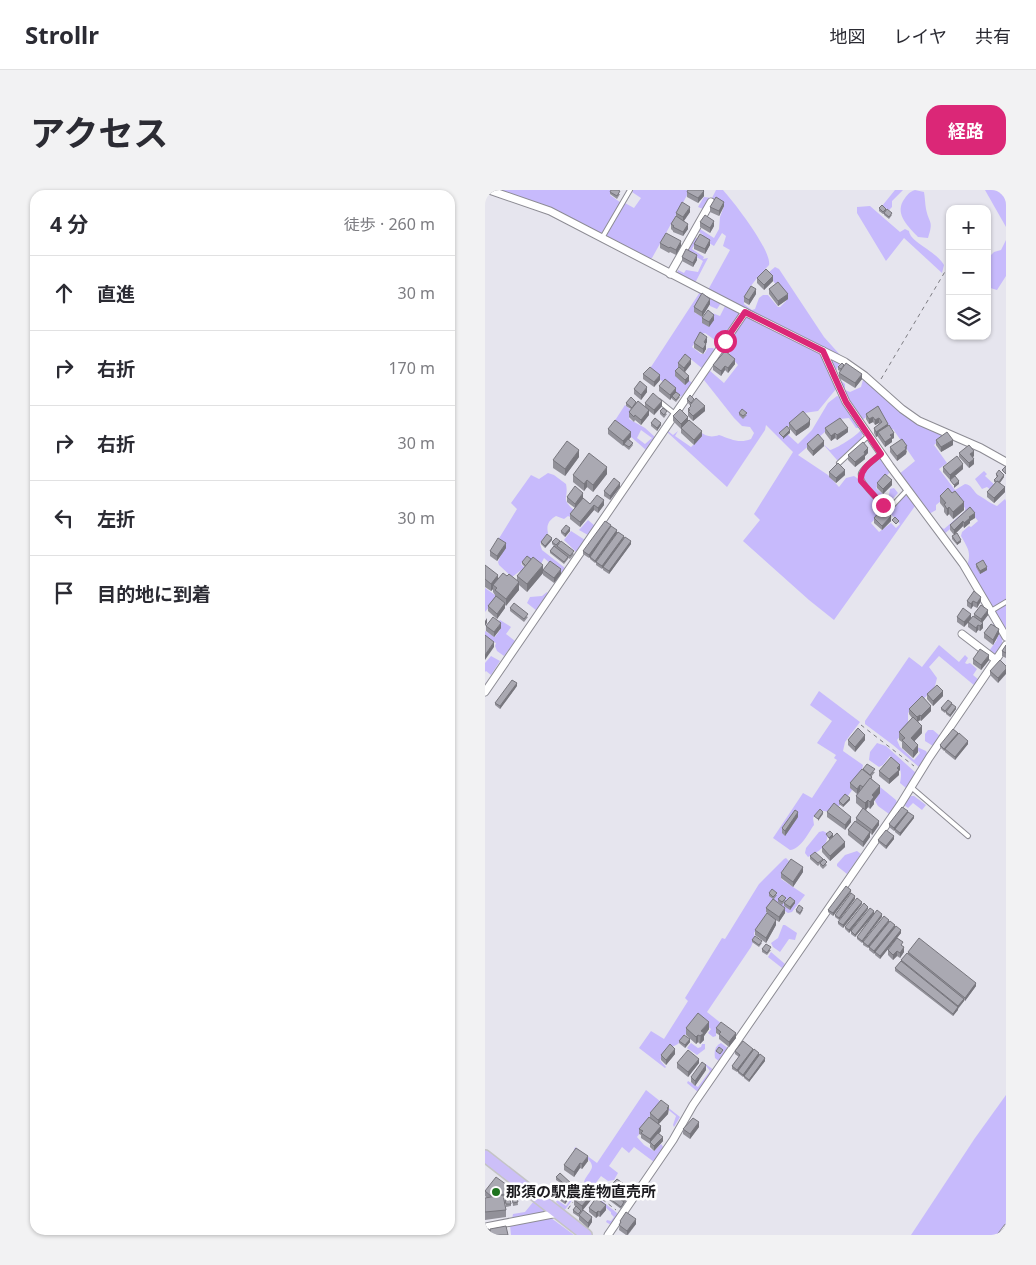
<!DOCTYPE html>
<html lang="ja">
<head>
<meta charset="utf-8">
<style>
	:root { --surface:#fff; --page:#f2f2f3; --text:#2b2b33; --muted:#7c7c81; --line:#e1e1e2; --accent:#db2777 }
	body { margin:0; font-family:"Noto Sans","Noto Sans JP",sans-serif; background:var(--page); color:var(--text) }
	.controls { position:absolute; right:15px; top:15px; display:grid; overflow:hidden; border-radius:10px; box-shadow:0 1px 4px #0004 }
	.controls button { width:45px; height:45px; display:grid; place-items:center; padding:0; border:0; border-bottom:1px solid var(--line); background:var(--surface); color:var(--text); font:25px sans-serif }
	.stop { position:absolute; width:15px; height:15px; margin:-11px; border:4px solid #db2777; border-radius:50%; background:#fff }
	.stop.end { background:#db2777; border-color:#fff; box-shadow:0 1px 5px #0008 }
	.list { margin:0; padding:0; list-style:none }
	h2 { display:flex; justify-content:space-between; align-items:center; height:65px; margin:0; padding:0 20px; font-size:21px }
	h2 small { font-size:16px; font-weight:400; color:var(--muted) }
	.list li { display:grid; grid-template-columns:32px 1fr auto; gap:15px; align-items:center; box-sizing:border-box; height:75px; padding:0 20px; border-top:1px solid var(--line) }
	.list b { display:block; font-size:19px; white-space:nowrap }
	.list em { font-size:16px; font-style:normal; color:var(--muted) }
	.icon { flex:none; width:28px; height:28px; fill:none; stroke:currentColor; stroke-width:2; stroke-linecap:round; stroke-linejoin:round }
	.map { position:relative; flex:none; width:521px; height:1045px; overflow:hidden; border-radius:15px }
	header { display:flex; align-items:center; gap:30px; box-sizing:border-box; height:70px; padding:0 25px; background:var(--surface); border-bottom:1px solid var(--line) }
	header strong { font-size:24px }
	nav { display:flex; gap:28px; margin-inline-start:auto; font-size:18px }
	.intro { display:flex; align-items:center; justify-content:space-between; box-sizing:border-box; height:120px; padding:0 30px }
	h1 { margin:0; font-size:35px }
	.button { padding:12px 22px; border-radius:15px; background:var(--accent); color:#fff; font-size:18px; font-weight:700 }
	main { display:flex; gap:30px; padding:0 30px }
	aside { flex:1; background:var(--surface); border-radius:15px; box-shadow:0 1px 4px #0004 }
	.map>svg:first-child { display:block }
	.green { fill:#c7bafc; fill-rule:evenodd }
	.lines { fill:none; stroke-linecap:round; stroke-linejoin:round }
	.lane-casing { stroke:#8d8c94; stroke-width:6 }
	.street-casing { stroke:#8d8c94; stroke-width:9 }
	.primary-casing { stroke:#c4c4c5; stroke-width:14 }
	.path { stroke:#7d7c82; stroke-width:1; stroke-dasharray:4 4; stroke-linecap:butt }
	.lane { stroke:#fff; stroke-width:4 }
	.street { stroke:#fff; stroke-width:7 }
	.primary { stroke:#ccbff8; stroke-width:11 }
	.wall { fill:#929199 }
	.shaded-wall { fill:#77767d }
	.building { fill:#aaa9b2; stroke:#77767d }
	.route { stroke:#db2777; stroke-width:6 }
	.poi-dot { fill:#1e731e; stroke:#fff; stroke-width:2 }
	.labels { text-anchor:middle; stroke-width:5; stroke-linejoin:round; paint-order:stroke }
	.poi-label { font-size:15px; font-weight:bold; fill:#1c1b1f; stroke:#fff; text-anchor:start }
</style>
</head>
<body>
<header>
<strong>Strollr</strong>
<nav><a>地図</a><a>レイヤ</a><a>共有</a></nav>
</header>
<div class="intro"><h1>アクセス</h1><a class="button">経路</a></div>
<main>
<aside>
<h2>4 分<small>徒歩 · 260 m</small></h2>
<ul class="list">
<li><svg class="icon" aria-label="ahead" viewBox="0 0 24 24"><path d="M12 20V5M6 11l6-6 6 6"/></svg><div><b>直進</b></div><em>30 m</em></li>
<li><svg class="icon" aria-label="right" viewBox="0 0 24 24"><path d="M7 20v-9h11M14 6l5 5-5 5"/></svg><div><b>右折</b></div><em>170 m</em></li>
<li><svg class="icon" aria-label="right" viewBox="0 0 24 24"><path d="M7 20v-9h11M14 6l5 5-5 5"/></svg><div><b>右折</b></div><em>30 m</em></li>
<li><svg class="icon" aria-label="left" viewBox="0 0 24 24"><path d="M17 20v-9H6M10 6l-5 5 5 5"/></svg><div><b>左折</b></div><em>30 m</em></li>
<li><svg class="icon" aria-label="arrive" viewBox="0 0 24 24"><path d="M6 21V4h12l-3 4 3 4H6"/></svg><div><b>目的地に到着</b></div></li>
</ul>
</aside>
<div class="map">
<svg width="521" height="1045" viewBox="0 0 521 1045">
	<rect width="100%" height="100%" fill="#e6e5ee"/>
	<g class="green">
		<polygon points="12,0 126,0 125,5 139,15 140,13 149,18 156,8 147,2 148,0 205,0 167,68 164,69"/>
		<path d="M 231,0 L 238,0 C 249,12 287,61 284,75 C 275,85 258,101 259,114 L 267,120 L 270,119 L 274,108 L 278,105 L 283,105 L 293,117 L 295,117 L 301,111 L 301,109 L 284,85 L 284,82 L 290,77 L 294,79 L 339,147 L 356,166 L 355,173 L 347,188 L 351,199 L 333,221 L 319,223 L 303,237 L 300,242 L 313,254 L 327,240 L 343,213 L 352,206 L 355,207 L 374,238 L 371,238 L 364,228 L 355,229 L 313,265 L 343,285 L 354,297 L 361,288 L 369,286 L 372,288 L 396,316 L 391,321 L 394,325 L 386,333 L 394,342 L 406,333 L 411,338 L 415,334 L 404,322 L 418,306 L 422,306 L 430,316 L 349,430 L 324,410 L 258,351 L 275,330 L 269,324 L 308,262 L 281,235 L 280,240 L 242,297 L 182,242 L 183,241 L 188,245 L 193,241 L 190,246 L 206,257 L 217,246 L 204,234 L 205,233 C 214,241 221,250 234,245 C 246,249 254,254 266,249 L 269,243 L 265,237 L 257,236 L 249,228 L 219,190 L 219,187 L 224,180 L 239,193 L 253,175 L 244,164 L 249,156 L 239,149 L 234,153 L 220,143 L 215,145 L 207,157 L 216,164 L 219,164 L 223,158 L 228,158 L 232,161 L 218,179 L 202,166 L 192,179 L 207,193 L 196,207 L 164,180 L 215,102 L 223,100 L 245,60 L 238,56 L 241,46 L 237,43 L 229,56 L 216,48 L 218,45 L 213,41 L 215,39 L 229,48 L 234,39 L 235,27 L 239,16 L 224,9 L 218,19 L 213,17 L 219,7 L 227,8 ZM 238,110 L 242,112 L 235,126 L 222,121 L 218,127 L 210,123 L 209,120 L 224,112 L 225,116 L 232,119 Z"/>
		<polygon points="410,0 418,0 407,11 407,17 404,20 397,16"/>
		<path d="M 430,0 L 439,2 C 440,8 440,13 441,19 C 444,34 449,30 443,48 L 433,47 C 424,37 410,25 418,11 C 422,5 424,2 430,0 Z"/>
		<polygon points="500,0 521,0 521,37"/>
		<path d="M 385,16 L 415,42 L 420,39 L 424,41 C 425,52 451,61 459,75 L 457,83 L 419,48 L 401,71 L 372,23 L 372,17 Z"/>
		<polygon points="210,47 213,49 207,59 219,67 218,69 223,68 210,93 192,83 193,80 199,83 201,80 213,82 218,71 202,61"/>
		<polygon points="521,50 521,86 512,100 502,97 502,79 505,73 504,67 509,62 516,60"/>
		<path d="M 352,187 L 360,194 L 360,200 L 365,202 L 376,197 L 378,190 L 397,204 L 460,246 L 449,255 L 462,273 L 454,279 L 470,300 L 480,294 C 487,295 488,301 493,305 C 499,308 506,314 512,316 L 520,309 L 521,311 L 521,409 L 509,417 L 506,415 L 482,377 C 486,362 484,360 476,346 L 477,342 L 484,336 L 486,337 L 493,331 L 486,322 L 459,344 L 455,338 L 456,337 L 459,339 L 480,321 L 480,318 L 467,302 L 451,315 L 451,320 L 444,324 L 413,285 L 430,271 L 408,239 L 404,239 L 393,219 L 377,230 L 361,207 Z"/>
		<path d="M 140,215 L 147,221 L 144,229 L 160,238 L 170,247 L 161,260 L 129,232 ZM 156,240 L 167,248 L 160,254 L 152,248 Z"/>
		<path d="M 375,241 L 378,243 L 376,249 L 354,270 L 352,270 L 338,254 L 345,260 C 351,259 371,246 375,241 Z"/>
		<polygon points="394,269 396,269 405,282 391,298 401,307 404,305 405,299 409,298 413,303 404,313 400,313 379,290 378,283"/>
		<polygon points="499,281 502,284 500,286 511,296 506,300 502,297 497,299 490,289"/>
		<path d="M 63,283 L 69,285 L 81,294 C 84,309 75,308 89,320 L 85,327 L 83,326 L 79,329 L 71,326 C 64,330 61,335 63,343 L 55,354 L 57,360 L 80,378 L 76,383 L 59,368 L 55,376 L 41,368 L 36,374 L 42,380 L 39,384 L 35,381 L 27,387 L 14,375 L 13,372 L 18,360 L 13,350 L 32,319 L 26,313 L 46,285 L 54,289 Z"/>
		<polygon points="103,330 110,336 103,345 94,340"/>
		<polygon points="86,341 100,350 91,362 79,350"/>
		<polygon points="0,398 10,405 10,410 0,422"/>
		<polygon points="62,402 64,405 52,421 42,413 45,407 57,406"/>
		<polygon points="521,415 521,444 510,424 511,421"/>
		<polygon points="15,430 26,437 21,444 30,451 19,466 12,461 10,456 11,453 0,447 0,441 10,447 15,440 15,437 11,434"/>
		<path d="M 509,433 C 519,450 521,449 510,466 L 504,461 L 512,450 L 511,449 L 514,445 L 508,435 Z"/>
		<polygon points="454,455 474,472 480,465 483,468 480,473 482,474 485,473 492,479 488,485 494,490 490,496 454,466 444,477 452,488 450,496 446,502 423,523 423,537 412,550 415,557 429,570 435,563 431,558 432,557 441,561 443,565 434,577 408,555 380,534 380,531 424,467 437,477"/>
		<polygon points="6,466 15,471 6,485 1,481 0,482 0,473"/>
		<path d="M 334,501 L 375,532 L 360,552 L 358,561 L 378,575 C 376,588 359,617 346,621 C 342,622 338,621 334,620 L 328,628 L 329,635 C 323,643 316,659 305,660 L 288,648 L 318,603 L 327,608 L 352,570 L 349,568 L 351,565 L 332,553 L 347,531 L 325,515 Z"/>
		<polygon points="443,540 448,540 455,546 448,556 440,551 440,544"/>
		<path d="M 392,553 L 401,556 L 431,583 L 421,598 L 415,593 C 418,576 414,580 405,566 L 398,575 L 394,577 L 384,570 L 385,562 Z"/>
		<polygon points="389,592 411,610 412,613 404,624 393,616 390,611 395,602 387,595"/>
		<polygon points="426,606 429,606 441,615 437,620 428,613 423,618 418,614"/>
		<path d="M 338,641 L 342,643 C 344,656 333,662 323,667 L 320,663 L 321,658 L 334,642 Z"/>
		<polygon points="372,661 376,664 362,684 352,676 352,674 360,665"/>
		<polygon points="301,668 306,673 296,686 296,689 320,705 307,722 303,723 287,712 281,720 282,725 269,743 270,747 266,757 222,822 237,834 231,841 231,846 228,847 223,843 226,839 215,830 212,830 193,854 187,857 175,870 181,877 180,878 154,858 166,841 179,849 203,811 200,808 237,748 240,749 274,694 299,669"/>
		<polygon points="298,735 300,735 312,743 310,750 304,749 295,762 288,757 286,753 293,748"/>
		<polygon points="286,762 300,774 297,778 283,767"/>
		<polygon points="206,853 213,858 216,857 217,854 220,854 220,859 212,865 202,858"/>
		<path d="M 236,853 L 244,859 L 235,872 L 230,868 C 229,861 230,856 236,853 Z"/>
		<polygon points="219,873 229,880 213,902 202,893 203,891 213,897 225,881 221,876 217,875"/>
		<path d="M 161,900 L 195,927 L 189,937 L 188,935 L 191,926 L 175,913 L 164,927 L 164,931 L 152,947 L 159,955 L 169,961 L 176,954 L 179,958 L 169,972 L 149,957 L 144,963 L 137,957 L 124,976 L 133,983 L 129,990 L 123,991 L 116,986 L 107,998 L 99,992 C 100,987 106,982 107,977 C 108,970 94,963 89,960 L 90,957 L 112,973 Z"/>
		<polygon points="521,905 521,1045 426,1045 490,948"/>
		<polygon points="88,993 93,995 94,1001 79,1021 71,1012 72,1010 81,1016 88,1006 84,999"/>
		<polygon points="102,999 132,1023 133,1026 126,1035 121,1032 122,1030 126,1031 129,1027 126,1024 126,1022 103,1003 98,1002"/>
		<polygon points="49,1011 61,1022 27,1029 28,1024 40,1022"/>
		<polygon points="66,1028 89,1045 26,1045 25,1035"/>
	</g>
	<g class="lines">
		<g class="lane-casing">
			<g id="lane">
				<polyline points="117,48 145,0"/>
				<polyline points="174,211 190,224"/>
				<path d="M 396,264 C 391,269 379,276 376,283 C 373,291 392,309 398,315 L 402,317 L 408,315 L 422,300"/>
				<polyline points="354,273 384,245"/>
				<polyline points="506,421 521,412"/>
				<polyline points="426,597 483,646"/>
				<polyline points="515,1045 521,1037"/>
			</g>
		</g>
		<g class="street-casing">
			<g id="street">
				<polyline points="4,0 65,21 260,122 360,172 380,186 417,219 434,231 496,258 521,272"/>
				<polyline points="185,84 226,12"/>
				<polyline points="338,161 361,212 405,276 478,374 521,447"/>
				<polyline points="477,444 511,470"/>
				<polyline points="0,502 260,122"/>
				<polyline points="0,1037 73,1023"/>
				<polyline points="123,1045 188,950 208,915 415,615 444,568 521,455"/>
			</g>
		</g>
		<g class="primary-casing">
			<polyline id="primary" points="0,966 101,1045"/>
		</g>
		<g class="path">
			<polyline points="396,189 461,80"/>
			<polyline points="376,535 429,576"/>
			<polyline points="98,999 101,997 103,998 131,1020"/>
			<polyline points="83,1019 88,1012"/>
		</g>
		<use href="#lane" class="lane"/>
		<use href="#street" class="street"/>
		<use href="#primary" class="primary"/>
	</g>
	<g class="wall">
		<polygon points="125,2 135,4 132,9 125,4"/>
		<polygon points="202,2 219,6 213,13 202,7"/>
		<polygon points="239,16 234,26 225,22 225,17"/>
		<polygon points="394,18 401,20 407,25 404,29 399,25 399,24 398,24 394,21"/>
		<polygon points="205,22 199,31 203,39 198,46 188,42 188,41 186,39 186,34 191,26 191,23"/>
		<polygon points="215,32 229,36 225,43 215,37"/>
		<polygon points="175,53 196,56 191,65 185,62 184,63 175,58"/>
		<polygon points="209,54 225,55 220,64 209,59"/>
		<polygon points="197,67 212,70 208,77 197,71"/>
		<polygon points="272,88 288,91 279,100 272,93"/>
		<polygon points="284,99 303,109 293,116 284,104"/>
		<polygon points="271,104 264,115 259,112 259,107"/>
		<polygon points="225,114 217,127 209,122 209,117"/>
		<polygon points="217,128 229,130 224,137 217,133"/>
		<polygon points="222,152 221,154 221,159 218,164 209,158 209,153"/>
		<polygon points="238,157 248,157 243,163 240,161 250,174 243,183 240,180 236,186 228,180 228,175 240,161 238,159"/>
		<polygon points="193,173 206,174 200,182 204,191 200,195 190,186 190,181 193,178"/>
		<polygon points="353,177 377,189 370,198 354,188 354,183 355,181 353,180"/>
		<polygon points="158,184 175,190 169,197 158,189"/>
		<polygon points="174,196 195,207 191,212 187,209 187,207 185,210 174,201"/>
		<polygon points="149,199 162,202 156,210 149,204"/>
		<polygon points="202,209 220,221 208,231 203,226 203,219 205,217 205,215 202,212"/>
		<polygon points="151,212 160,217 160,213 177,216 169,225 164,221 164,225 156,235 150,230 149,232 144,227 144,222 146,219 141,216 141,213"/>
		<polygon points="393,216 409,248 407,249 407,252 400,257 393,247 393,246 391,247 389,243 389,238 394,234 394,233 390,235 388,232 384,234 381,229 381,224"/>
		<polygon points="175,221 182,224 179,228 175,224"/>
		<polygon points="254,223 262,225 258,229 254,225"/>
		<polygon points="188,226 203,231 217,246 209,255 196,243 196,239 188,231"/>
		<polygon points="166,233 176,235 172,241 166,236"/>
		<polygon points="304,233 325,234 324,237 311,246 304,238"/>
		<polygon points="340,238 363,242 352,250 350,248 346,251 340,243"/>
		<polygon points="123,239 146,247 144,249 148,255 144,260 139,256 139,255 138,256 123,244"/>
		<polygon points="451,250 468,255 456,262 451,255"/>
		<polygon points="322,254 339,256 328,266 322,259"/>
		<polygon points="405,257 422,261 421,264 412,271 405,262"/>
		<polygon points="383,263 380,266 380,269 370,277 363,270 363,265"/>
		<polygon points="474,263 489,266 488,267 489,274 484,278 474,267"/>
		<polygon points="94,267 80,286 68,278 68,270"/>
		<polygon points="458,277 478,279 465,290 458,282"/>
		<polygon points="344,282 360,285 351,293 344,287"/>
		<polygon points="122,284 108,302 102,297 99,301 88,292 88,285"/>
		<polygon points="511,284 519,287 515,293 520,302 509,313 502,307 502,302 511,293 509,292 509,290 512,287 511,286"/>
		<polygon points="392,293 407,295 398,304 392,298"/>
		<polygon points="135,297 125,310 119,306 119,301"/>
		<polygon points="467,303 479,320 468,329 464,324 462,326 459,322 459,318 455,313 455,306"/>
		<polygon points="82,307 98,308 105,314 119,315 113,323 109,320 95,337 85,329 85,324 90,318 82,312"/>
		<polygon points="389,328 406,331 397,340 389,333"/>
		<polygon points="490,328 485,331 485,333 479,338 478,336 469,345 476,352 472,355 467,349 467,346 469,345 465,340 465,335"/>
		<polygon points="126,337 132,343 110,373 105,369 105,367 104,368 98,364 98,361"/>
		<polygon points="76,341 85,341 80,347 76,343"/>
		<polygon points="139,348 146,354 124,384 118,380 118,377 117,379 111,375 111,372"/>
		<polygon points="67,350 60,358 56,354 56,352"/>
		<polygon points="67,352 75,353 89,364 85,369 83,368 83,369 79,374 65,363 65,361 69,356 67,354"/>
		<polygon points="21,358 12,371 5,366 5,361"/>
		<polygon points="37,372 58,380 76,384 69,393 58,385 58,383 42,402 34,395 34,400 20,416 20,418 12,429 3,421 3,416 10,407 10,405 8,402 8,399 6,401 0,397 0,375 13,388 22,386 32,390 32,386 40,377 37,374"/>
		<polygon points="491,374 502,380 495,384 491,377"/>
		<polygon points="489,401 496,411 492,418 488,416 486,419 482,416 482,411"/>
		<polygon points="25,418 43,427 39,432 25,421"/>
		<polygon points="489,424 503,425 497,433 498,438 495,441 493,440 491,443 483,437 483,433 479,437 472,432 472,427 486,428 489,427"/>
		<polygon points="1,436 16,438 9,447 1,441"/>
		<polygon points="499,443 514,444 508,455 499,448"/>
		<polygon points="521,455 521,468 517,466 517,461"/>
		<polygon points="488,469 504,470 496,480 488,474"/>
		<polygon points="521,476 513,493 505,485 505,481"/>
		<polygon points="32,496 15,519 10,515 10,513"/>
		<polygon points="442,504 458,506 448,516 442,509"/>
		<polygon points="467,515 471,519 465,527 461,524 461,522 460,523 456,520 456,518"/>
		<polygon points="424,519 446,521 436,531 435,530 433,532 437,543 429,551 433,562 428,568 417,558 417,552 414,550 414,542 427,528 424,524"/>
		<polygon points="473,544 483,554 470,570 460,562 460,560 459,561 455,557 455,555"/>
		<polygon points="363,550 380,550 370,562 363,555"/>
		<polygon points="378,580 390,582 386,587 387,589 395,603 389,611 389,614 385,619 383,617 381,620 394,635 387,645 385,643 385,647 378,657 363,645 363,640 371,631 371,628 378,619 371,613 371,606 372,604 365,598 365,593"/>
		<polygon points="415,580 414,581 414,585 404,594 394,586 394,581"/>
		<polygon points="365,610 358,617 354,614 354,611"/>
		<polygon points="342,622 366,632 360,640 342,627"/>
		<polygon points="423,623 429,628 415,646 410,642 410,640 409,641 404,637 404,634"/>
		<polygon points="313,627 300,646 297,643 297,638"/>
		<polygon points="409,649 401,659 393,652 393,650"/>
		<polygon points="337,657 360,657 345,671 337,662"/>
		<polygon points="325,666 338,671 342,675 338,679 335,676 335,674 333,676 325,669"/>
		<polygon points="318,682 308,697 296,688 296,683"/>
		<polygon points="366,702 348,726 343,722 343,720"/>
		<polygon points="284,703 292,705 289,709 300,723 294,732 291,730 291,735 281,753 270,745 270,740 287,727 281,722 281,718 288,709 284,706"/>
		<polygon points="293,709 301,710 297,715 293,712"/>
		<polygon points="370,709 354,730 350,727 350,725"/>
		<polygon points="299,713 310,713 305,720 299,716"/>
		<polygon points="377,714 358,738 353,734 353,732"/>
		<polygon points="383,719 364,743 360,739 360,737"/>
		<polygon points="311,720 318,720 315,725 311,722"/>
		<polygon points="392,720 377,753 372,749 372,747"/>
		<polygon points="389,724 370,747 366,744 366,741"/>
		<polygon points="404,732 383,758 378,755 378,752"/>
		<polygon points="410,737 416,743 395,769 390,765 390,762 389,764 384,760 384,757"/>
		<polygon points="267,750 277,753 274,757 267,752"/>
		<polygon points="418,756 419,762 415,768 412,766 408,770 403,765 403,760"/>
		<polygon points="277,759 286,760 282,765 277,762"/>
		<polygon points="423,762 491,796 480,811 479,810 479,811 468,826 410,781 410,778 416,771 416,770 423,764"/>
		<polygon points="201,838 224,839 219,846 219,850 215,854 213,852 211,854 201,845"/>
		<polygon points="231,838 251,848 244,857 234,849 234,845 231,843"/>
		<polygon points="194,851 205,852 200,858 194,853"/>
		<polygon points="250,861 268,861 280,871 264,892 259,888 259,886 258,887 253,883 253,881 252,882 247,879 247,876 254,867 250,864"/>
		<polygon points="190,864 181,875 176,870 176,865"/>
		<polygon points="192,873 214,873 203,887 192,878"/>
		<polygon points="221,880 210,896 206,892 206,887"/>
		<polygon points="184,916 183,924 173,934 176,941 174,943 178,951 169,961 165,957 165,954 156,948 156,945 154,944 154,939 165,927 165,923"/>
		<polygon points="214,937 205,949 198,944 198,939"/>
		<polygon points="103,971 97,979 95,978 89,987 79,980 79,975"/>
		<polygon points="71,987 87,996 84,1000 86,1006 80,1014 70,1007 70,1002 77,994 71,990"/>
		<polygon points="128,993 148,1003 144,1008 143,1007 143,1009 140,1013 139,1013 139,1015 136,1019 120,1007 120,1005 124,1001 124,999 128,995"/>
		<polygon points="22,1000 21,1001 25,1003 25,1008 19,1009 21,1020 21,1027 0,1030 0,1008 2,1008 0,1006 0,1001"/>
		<polygon points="27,1008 32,1008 33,1015 28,1016"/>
		<polygon points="20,1010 26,1014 26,1016 21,1017"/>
		<polygon points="89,1010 106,1010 97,1021 107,1032 103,1038 94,1030 94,1027 88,1023 88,1020 91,1017 89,1015"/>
		<polygon points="104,1018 121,1020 115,1027 113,1026 111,1028 104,1022"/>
		<polygon points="135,1031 151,1034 143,1045 141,1045 134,1040"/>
	</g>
	<g class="shaded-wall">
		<polygon points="219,1 219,6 213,13 213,8"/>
		<polygon points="239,12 239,16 234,26 234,21"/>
		<polygon points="205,17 205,22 198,32 198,27"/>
		<polygon points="229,31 229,36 225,43 225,38"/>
		<polygon points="203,34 203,39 198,46 198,42"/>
		<polygon points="225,50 225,55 220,64 220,59"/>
		<polygon points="196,51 196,56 191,65 191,60"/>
		<polygon points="212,65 212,70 208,77 208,73"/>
		<polygon points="288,86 288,91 279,100 279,95"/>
		<polygon points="271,99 271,104 264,115 264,110"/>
		<polygon points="303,104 303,109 293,116 293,111"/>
		<polygon points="225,109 225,114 217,127 217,122"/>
		<polygon points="229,125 229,130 224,137 224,132"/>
		<polygon points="222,147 222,152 219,157 219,152"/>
		<polygon points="221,154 221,159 218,164 218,159"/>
		<polygon points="248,154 248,157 243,163 243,161"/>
		<polygon points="206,169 206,174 199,183 199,178"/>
		<polygon points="250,169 250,174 243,183 243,178"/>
		<polygon points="240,176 240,180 236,186 236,181"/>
		<polygon points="377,184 377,189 370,198 370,193"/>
		<polygon points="175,185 175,190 169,197 169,192"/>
		<polygon points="204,186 204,191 200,195 200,190"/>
		<polygon points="162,197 162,202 156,210 156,205"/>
		<polygon points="191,198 191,203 185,210 185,205"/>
		<polygon points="177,211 177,216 169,225 169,220"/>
		<polygon points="220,216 220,221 208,231 208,226"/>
		<polygon points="164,220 164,225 156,235 156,230"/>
		<polygon points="203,227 203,232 196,239 196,234"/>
		<polygon points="388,227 388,232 384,234 384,229"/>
		<polygon points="394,228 394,233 390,235 390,230"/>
		<polygon points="325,229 325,234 324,237 311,246 311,241"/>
		<polygon points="176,233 176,235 172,241 172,238"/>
		<polygon points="403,234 403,239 393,242 393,246 391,247 391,242"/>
		<polygon points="363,238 363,242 352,250 352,245"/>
		<polygon points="305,240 305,243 298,249 298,247"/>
		<polygon points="217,241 217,246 209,255 209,250"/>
		<polygon points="146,242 146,247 138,256 138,251"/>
		<polygon points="350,243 350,248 346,251 346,246"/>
		<polygon points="409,243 409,248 407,249 407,252 400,257 400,252 405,245"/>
		<polygon points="468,250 468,255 456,262 456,257"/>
		<polygon points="339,251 339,256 328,266 328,261"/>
		<polygon points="422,256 421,264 412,271 412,266"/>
		<polygon points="383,258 383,263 380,266 380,269 370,277 370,272"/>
		<polygon points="94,260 94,267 80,286 80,279"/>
		<polygon points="489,261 489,266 485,269 485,264"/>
		<polygon points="489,269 489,274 484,278 484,273"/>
		<polygon points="478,274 478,279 465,290 465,285"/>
		<polygon points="122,277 122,284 108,302 108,295"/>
		<polygon points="360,280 360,285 351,293 351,288"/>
		<polygon points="519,285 519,287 513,295 513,293"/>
		<polygon points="102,290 102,297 99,301 99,294"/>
		<polygon points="407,290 407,295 398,304 398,299"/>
		<polygon points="474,291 474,294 469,298 469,295"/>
		<polygon points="135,293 135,297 125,310 125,306"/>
		<polygon points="520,297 520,302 509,313 509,308"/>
		<polygon points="98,303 98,308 90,319 90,314"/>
		<polygon points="119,310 119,315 113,323 113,318"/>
		<polygon points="479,312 479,320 468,329 468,322"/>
		<polygon points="109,315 109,320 95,337 95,332"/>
		<polygon points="464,317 464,324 462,326 462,319"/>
		<polygon points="490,323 490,328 485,331 485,333 479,338 479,333 484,327"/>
		<polygon points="406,326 406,331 397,340 397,336"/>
		<polygon points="478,331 478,336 469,345 469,340"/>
		<polygon points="126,335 126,338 104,368 104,365"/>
		<polygon points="85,338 85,341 80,347 80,344"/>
		<polygon points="132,340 132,343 110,373 110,371"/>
		<polygon points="139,346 139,348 117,379 117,376"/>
		<polygon points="67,348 67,350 60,358 60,356"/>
		<polygon points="476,350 476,352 472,355 472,353"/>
		<polygon points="146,351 146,354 124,384 124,381"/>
		<polygon points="21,353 21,358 12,371 12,366"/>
		<polygon points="58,375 58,383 42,402 42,394"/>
		<polygon points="502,377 502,380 495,384 495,381"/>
		<polygon points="76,379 76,384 69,393 69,388"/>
		<polygon points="13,385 13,392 8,395 8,399 6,401 6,394"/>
		<polygon points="34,392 34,400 21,416 21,409"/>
		<polygon points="496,407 496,411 492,418 492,413"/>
		<polygon points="488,411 488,416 486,419 486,414"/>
		<polygon points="20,413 20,418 12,429 12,424"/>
		<polygon points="503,420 503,425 496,434 496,429"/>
		<polygon points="486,424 486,429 479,437 479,432"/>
		<polygon points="2,428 2,433 0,436 0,431"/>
		<polygon points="16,433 16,438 9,447 9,442"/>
		<polygon points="498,433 498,438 495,441 495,436"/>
		<polygon points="493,435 493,440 491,443 491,438"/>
		<polygon points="514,439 514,444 508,455 508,450"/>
		<polygon points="9,452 9,457 0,470 0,465"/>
		<polygon points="504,465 504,470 496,480 496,475"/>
		<polygon points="521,479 521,484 513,493 513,488"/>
		<polygon points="32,493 32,496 15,519 15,516"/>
		<polygon points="458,501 458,506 448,516 448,511"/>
		<polygon points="446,516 446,521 436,531 436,526"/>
		<polygon points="471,517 471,519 465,527 465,525"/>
		<polygon points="435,525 435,530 432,532 432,527"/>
		<polygon points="437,536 437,543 426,555 426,548"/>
		<polygon points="473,543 473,545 459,561 459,559"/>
		<polygon points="380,545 380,550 370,562 370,557"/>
		<polygon points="483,551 483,554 470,570 470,567"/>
		<polygon points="433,555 433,562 428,568 428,561"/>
		<polygon points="415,575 415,580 414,581 414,585 404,594 404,589"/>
		<polygon points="375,595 375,600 372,604 372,599"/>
		<polygon points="395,596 395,603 389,611 389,614 385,619 385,612 387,605"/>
		<polygon points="365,608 365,610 358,617 358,615"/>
		<polygon points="383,610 383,617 380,621 380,613"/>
		<polygon points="423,621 423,623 409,641 409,638"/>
		<polygon points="313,622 313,627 300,646 300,641"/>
		<polygon points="338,622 338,624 333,631 333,629"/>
		<polygon points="429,626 429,628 415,646 415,643"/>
		<polygon points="366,627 366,632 360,640 360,635"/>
		<polygon points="394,631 394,635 387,645 387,640"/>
		<polygon points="385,642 385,647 378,657 378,652"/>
		<polygon points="348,644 348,647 344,650 344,648"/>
		<polygon points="409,646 409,649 401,659 401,656"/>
		<polygon points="360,652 360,657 345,671 345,666"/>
		<polygon points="318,677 318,682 308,697 308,692"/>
		<polygon points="366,700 366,702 348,726 348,723"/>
		<polygon points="370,706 370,709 354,730 354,728"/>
		<polygon points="310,711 310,713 305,720 305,717"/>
		<polygon points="377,712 377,714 358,738 358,735"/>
		<polygon points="383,717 383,719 364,743 364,740"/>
		<polygon points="300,718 300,723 294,732 294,727"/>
		<polygon points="389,721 389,724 370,747 370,745"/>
		<polygon points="397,724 397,727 377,753 377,751"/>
		<polygon points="291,730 291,735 281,753 281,748"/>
		<polygon points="404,730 404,732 383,758 383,756"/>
		<polygon points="410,735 410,738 389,764 389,761"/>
		<polygon points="416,740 416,743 395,769 395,766"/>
		<polygon points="419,757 419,762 415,768 415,763"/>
		<polygon points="412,761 412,766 408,770 408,765"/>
		<polygon points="491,793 491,796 480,811 480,808"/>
		<polygon points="479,809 479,811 473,818 473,816"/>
		<polygon points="473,817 473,820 468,826 468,824"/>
		<polygon points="224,832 224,839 219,846 219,850 215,854 216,841"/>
		<polygon points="251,843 251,848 244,857 244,852"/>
		<polygon points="213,845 213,852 211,854 211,847"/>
		<polygon points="205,849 205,852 200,858 200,855"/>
		<polygon points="190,859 190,864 181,875 181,870"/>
		<polygon points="268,859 268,861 252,882 252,880"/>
		<polygon points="274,863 274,866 258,887 258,885"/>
		<polygon points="280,868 280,871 264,892 264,890"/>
		<polygon points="214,869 214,873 203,887 203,882"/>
		<polygon points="221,875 221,880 210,896 210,891"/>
		<polygon points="184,916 183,924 173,935 173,930"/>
		<polygon points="214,932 214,937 205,949 205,944"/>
		<polygon points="176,936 176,941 166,953 165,952 165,954 165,949"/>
		<polygon points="178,947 178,951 169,961 169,956"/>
		<polygon points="103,966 103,971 97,979 97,974"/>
		<polygon points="95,973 95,978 89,987 89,982"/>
		<polygon points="86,1001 86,1006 80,1014 80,1009"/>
		<polygon points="106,1005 106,1010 97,1021 97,1016"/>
		<polygon points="121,1015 121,1020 115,1027 115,1022"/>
		<polygon points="113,1021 113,1026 111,1028 111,1023"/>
		<polygon points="107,1027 107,1032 103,1038 103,1033"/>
		<polygon points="151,1029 151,1034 142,1045 142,1041"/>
	</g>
	<g class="building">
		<polygon points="126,0 133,0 135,1 132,6 125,2"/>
		<polygon points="203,0 218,0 219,1 213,8 202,2"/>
		<polygon points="231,7 239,12 234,21 225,17"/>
		<polygon points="197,12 205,17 198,27 191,23"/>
		<polygon points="397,15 401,19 398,22 394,18"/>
		<polygon points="402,19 407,23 404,27 399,23"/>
		<polygon points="220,25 229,31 225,38 215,32"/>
		<polygon points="191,26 203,34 198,42 188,37 189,36 186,34"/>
		<polygon points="181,43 196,51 191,60 185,57 184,58 175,53"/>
		<polygon points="215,44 225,50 220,59 209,54"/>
		<polygon points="201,59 212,65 208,73 197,67"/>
		<polygon points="281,79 288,86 279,95 272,88"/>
		<polygon points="293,92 303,104 293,111 284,99"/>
		<polygon points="266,96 271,99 264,110 259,107"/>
		<polygon points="217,103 225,109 217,122 209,117"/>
		<polygon points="223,120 229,125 224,132 217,128"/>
		<polygon points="215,142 222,147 219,152 221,154 218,159 209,153"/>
		<polygon points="242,150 248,154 243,161 238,157"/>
		<polygon points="240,161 250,169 243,178 240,176 236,181 228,175"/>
		<polygon points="200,164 206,169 199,178 193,173"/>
		<polygon points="357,173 359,175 356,179 353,177"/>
		<polygon points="361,173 377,184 370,193 354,183"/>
		<polygon points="165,177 175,185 169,192 158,184"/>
		<polygon points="194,177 204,186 200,190 190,181"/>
		<polygon points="180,189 191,198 185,205 174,196"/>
		<polygon points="155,191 162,197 156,205 149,199"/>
		<polygon points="191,202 195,205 191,210 187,206"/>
		<polygon points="168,203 177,211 169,220 160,213"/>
		<polygon points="205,205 209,209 206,213 202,209"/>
		<polygon points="146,207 151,212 147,218 141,213"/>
		<polygon points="211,208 220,216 208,226 203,221 205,220 203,219 206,216 205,215"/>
		<polygon points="153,211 164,220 156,230 150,225 149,227 144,222"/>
		<polygon points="393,216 403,234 391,242 389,238 397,232 394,228 390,230 388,227 384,229 381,224"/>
		<polygon points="178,218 182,221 179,225 175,221"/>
		<polygon points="195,219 203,227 196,234 188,226"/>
		<polygon points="257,219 262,223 258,226 254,223"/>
		<polygon points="318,221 325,229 324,232 311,241 304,233"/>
		<polygon points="170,228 176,233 172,238 166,233"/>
		<polygon points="355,228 363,238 352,245 350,243 346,246 340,238"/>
		<polygon points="130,230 146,242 138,251 123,239"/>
		<polygon points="204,230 217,241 209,250 196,238"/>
		<polygon points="404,235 409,243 405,245 407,247 400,252 393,242"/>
		<polygon points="302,236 305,240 298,247 294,243"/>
		<polygon points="462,242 468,250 456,257 451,250"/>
		<polygon points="333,244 339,251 328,261 322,254"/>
		<polygon points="143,249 148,253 144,257 139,254"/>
		<polygon points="417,249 422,256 420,257 421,259 412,266 405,257"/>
		<polygon points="82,251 94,260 80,279 68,270"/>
		<polygon points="378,252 383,258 379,262 380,264 370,272 363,265"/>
		<polygon points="484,255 489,261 485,264 489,269 484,273 474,263"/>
		<polygon points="104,263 122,277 108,295 102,290 99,294 88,285"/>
		<polygon points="472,266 478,274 465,285 458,277"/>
		<polygon points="353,273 360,280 351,288 344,282"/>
		<polygon points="521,276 521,284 517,280"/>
		<polygon points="514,280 519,285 514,292 512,291 512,292 509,290 513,286 511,284"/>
		<polygon points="400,284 407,290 398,299 392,293"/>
		<polygon points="470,286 474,291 469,295 465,290"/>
		<polygon points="129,288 135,293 125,306 119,301"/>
		<polygon points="512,291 520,297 509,308 502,302"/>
		<polygon points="90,296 98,303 90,314 82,307"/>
		<polygon points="463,298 467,303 470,301 479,312 468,322 464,317 462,319 459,314 461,313 455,306"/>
		<polygon points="112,305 119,310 113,318 109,315 95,332 85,324 98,308 105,314"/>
		<polygon points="485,317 490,323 484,327 485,328 479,333 478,331 469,340 465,335"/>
		<polygon points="400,320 406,326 397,336 389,328 395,321 397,323"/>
		<polygon points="410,327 414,331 411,334 407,330"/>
		<polygon points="120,331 126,335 104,365 98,361"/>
		<polygon points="81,335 85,338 80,344 76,341"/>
		<polygon points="126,336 132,340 110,371 105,367"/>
		<polygon points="133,342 139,346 117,376 111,372"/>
		<polygon points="472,343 476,350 472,353 467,346"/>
		<polygon points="62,344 67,348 60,356 56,352"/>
		<polygon points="140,347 146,351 124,381 118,377"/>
		<polygon points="13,348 21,353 12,366 5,361"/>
		<polygon points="71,348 75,351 71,355 67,352"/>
		<polygon points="76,351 89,361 85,366 72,356"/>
		<polygon points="69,356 83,367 79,372 65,361"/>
		<polygon points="42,366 46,369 41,376 37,372"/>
		<polygon points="48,367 58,375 42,394 32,386"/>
		<polygon points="498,370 502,377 495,381 491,374"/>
		<polygon points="65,371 76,379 69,388 58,380"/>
		<polygon points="0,375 13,385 6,394 0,389"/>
		<polygon points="18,383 22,386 24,384 34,392 21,409 10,400 12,398 8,395"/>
		<polygon points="489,401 496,407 492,413 488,411 486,414 482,411"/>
		<polygon points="11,406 20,413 12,424 3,416"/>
		<polygon points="29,413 43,424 39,429 25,418"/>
		<polygon points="496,415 503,420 496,429 489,424"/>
		<polygon points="478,418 486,424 479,432 472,427"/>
		<polygon points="488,426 498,433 495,436 493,435 491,438 483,432"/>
		<polygon points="8,427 16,433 9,442 1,436"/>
		<polygon points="506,434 514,439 508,450 499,443"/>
		<polygon points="0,445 9,452 0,465"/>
		<polygon points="521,455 521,463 517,461"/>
		<polygon points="495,459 504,465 496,475 488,469"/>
		<polygon points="515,470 521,476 521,479 513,488 505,481"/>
		<polygon points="27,490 32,493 15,516 10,513"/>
		<polygon points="452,495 458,501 448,511 442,504"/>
		<polygon points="437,506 446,516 436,526 435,525 432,527 424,519"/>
		<polygon points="463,510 467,513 460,521 456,518"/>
		<polygon points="467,514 471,517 465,525 461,522"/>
		<polygon points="428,527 437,536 426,548 433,555 428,561 417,550 420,548 414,542"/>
		<polygon points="373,538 380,545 370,557 363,550"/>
		<polygon points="468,539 473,543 459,559 455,555"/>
		<polygon points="474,543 483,551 470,567 460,559"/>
		<polygon points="406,567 415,575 412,578 414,580 404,589 394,581"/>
		<polygon points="382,574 390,579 385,585 378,579"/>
		<polygon points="377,579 387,587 378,597 375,595 372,599 365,593"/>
		<polygon points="385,588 395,596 387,605 389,607 385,612 383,610 380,613 371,606"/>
		<polygon points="360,604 365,608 358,615 354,611"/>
		<polygon points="349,613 366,627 360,635 342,622"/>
		<polygon points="417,617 423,621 409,638 404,634"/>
		<polygon points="378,618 394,631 387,640 371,628"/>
		<polygon points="335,619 338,622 333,629 329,626"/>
		<polygon points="310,620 313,622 300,641 297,638"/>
		<polygon points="423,622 429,626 415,643 410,639"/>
		<polygon points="370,631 385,642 378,652 363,640"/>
		<polygon points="401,640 409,646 401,656 393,650"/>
		<polygon points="345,641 348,644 344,648 341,644"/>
		<polygon points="352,643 360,652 345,666 337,657"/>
		<polygon points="330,662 338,669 333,673 325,666"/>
		<polygon points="306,669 318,677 308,692 296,683"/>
		<polygon points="339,669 342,672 338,676 335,673"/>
		<polygon points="361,696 366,700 348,723 343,720"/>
		<polygon points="287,699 292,703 288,707 284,703"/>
		<polygon points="366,703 370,706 354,728 350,725"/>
		<polygon points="297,705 301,708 297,712 293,709"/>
		<polygon points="305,707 310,711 305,717 299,713"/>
		<polygon points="372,708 377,712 358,735 353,732"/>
		<polygon points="288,709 300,718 294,727 281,718"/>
		<polygon points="379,713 383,717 364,740 360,737"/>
		<polygon points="314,715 318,718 315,723 311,720"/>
		<polygon points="385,718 389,721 370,745 366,741"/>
		<polygon points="392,720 397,724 377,751 372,747"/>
		<polygon points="282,723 291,730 281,748 270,740"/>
		<polygon points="399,726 404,730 383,756 378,752"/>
		<polygon points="405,731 410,735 389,761 384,757"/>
		<polygon points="411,736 416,740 395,766 390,762"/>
		<polygon points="270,746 277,751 274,755 267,750"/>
		<polygon points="412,748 418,752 416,755 419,757 415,763 412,761 408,765 403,760"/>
		<polygon points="434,748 491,793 480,808 423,762"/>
		<polygon points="281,754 286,757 282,763 277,759"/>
		<polygon points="422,763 479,809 473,816 416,770"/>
		<polygon points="416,771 473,817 468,824 410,778"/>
		<polygon points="213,823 224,832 216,841 219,843 215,846 213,845 211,847 201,838"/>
		<polygon points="236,832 251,843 244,852 234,844 236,842 231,838"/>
		<polygon points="199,845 205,849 200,855 194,851"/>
		<polygon points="258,851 268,859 252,880 247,876 255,865 250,861"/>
		<polygon points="185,854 190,859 181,870 176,865"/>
		<polygon points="234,857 238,860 235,864 231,861"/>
		<polygon points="269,859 274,863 258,885 253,881"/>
		<polygon points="203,860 214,869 203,882 192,873"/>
		<polygon points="275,864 280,868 264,890 259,886"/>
		<polygon points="217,872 221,875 210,891 206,887"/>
		<polygon points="176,910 184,916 182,918 183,919 173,930 165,923"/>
		<polygon points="164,927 176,936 165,949 156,943 158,941 154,939"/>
		<polygon points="208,928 214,932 205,944 198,939"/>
		<polygon points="173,943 178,947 169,956 165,952"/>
		<polygon points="91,958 103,966 97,974 95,973 89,982 79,975"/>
		<polygon points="75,983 87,994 84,998 71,987"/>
		<polygon points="11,987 22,995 19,999 25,1003 9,1006 8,1004 6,1006 0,1001"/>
		<polygon points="132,989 148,1001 144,1005 128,993"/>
		<polygon points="76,994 86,1001 80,1009 70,1002"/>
		<polygon points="128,995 143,1007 140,1011 124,999"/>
		<polygon points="98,999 106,1005 97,1016 89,1010"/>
		<polygon points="123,1000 139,1012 136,1017 120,1005"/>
		<polygon points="18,1005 21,1020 0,1022 0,1008"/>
		<polygon points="27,1008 32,1008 33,1012 28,1013"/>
		<polygon points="111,1008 121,1015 115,1022 113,1021 111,1023 104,1018"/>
		<polygon points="25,1009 26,1014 21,1014 20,1010"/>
		<polygon points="91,1016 96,1021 93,1024 88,1020"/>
		<polygon points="98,1020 107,1027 103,1033 94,1025"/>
		<polygon points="141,1022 151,1029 142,1041 134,1035 136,1032 135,1031"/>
		<polygon points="21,1036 23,1045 6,1045 5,1039"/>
		<polygon points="4,1039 5,1045 0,1045 0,1040"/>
	</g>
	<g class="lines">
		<path class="route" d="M 240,151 L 260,122 L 338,161 L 361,212 L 396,264 C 388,271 374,279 376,291 L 398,315"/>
	</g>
	<circle class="poi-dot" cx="11" cy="1002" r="5"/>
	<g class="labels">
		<g class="poi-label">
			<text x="21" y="1007">那須の駅農産物直売所</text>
		</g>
	</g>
</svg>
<div class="controls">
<button>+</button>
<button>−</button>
<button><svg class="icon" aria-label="layers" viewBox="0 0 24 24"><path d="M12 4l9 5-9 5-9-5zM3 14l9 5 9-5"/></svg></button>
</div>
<div class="stop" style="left:240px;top:151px"></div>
<div class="stop end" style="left:398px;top:315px"></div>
</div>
</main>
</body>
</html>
